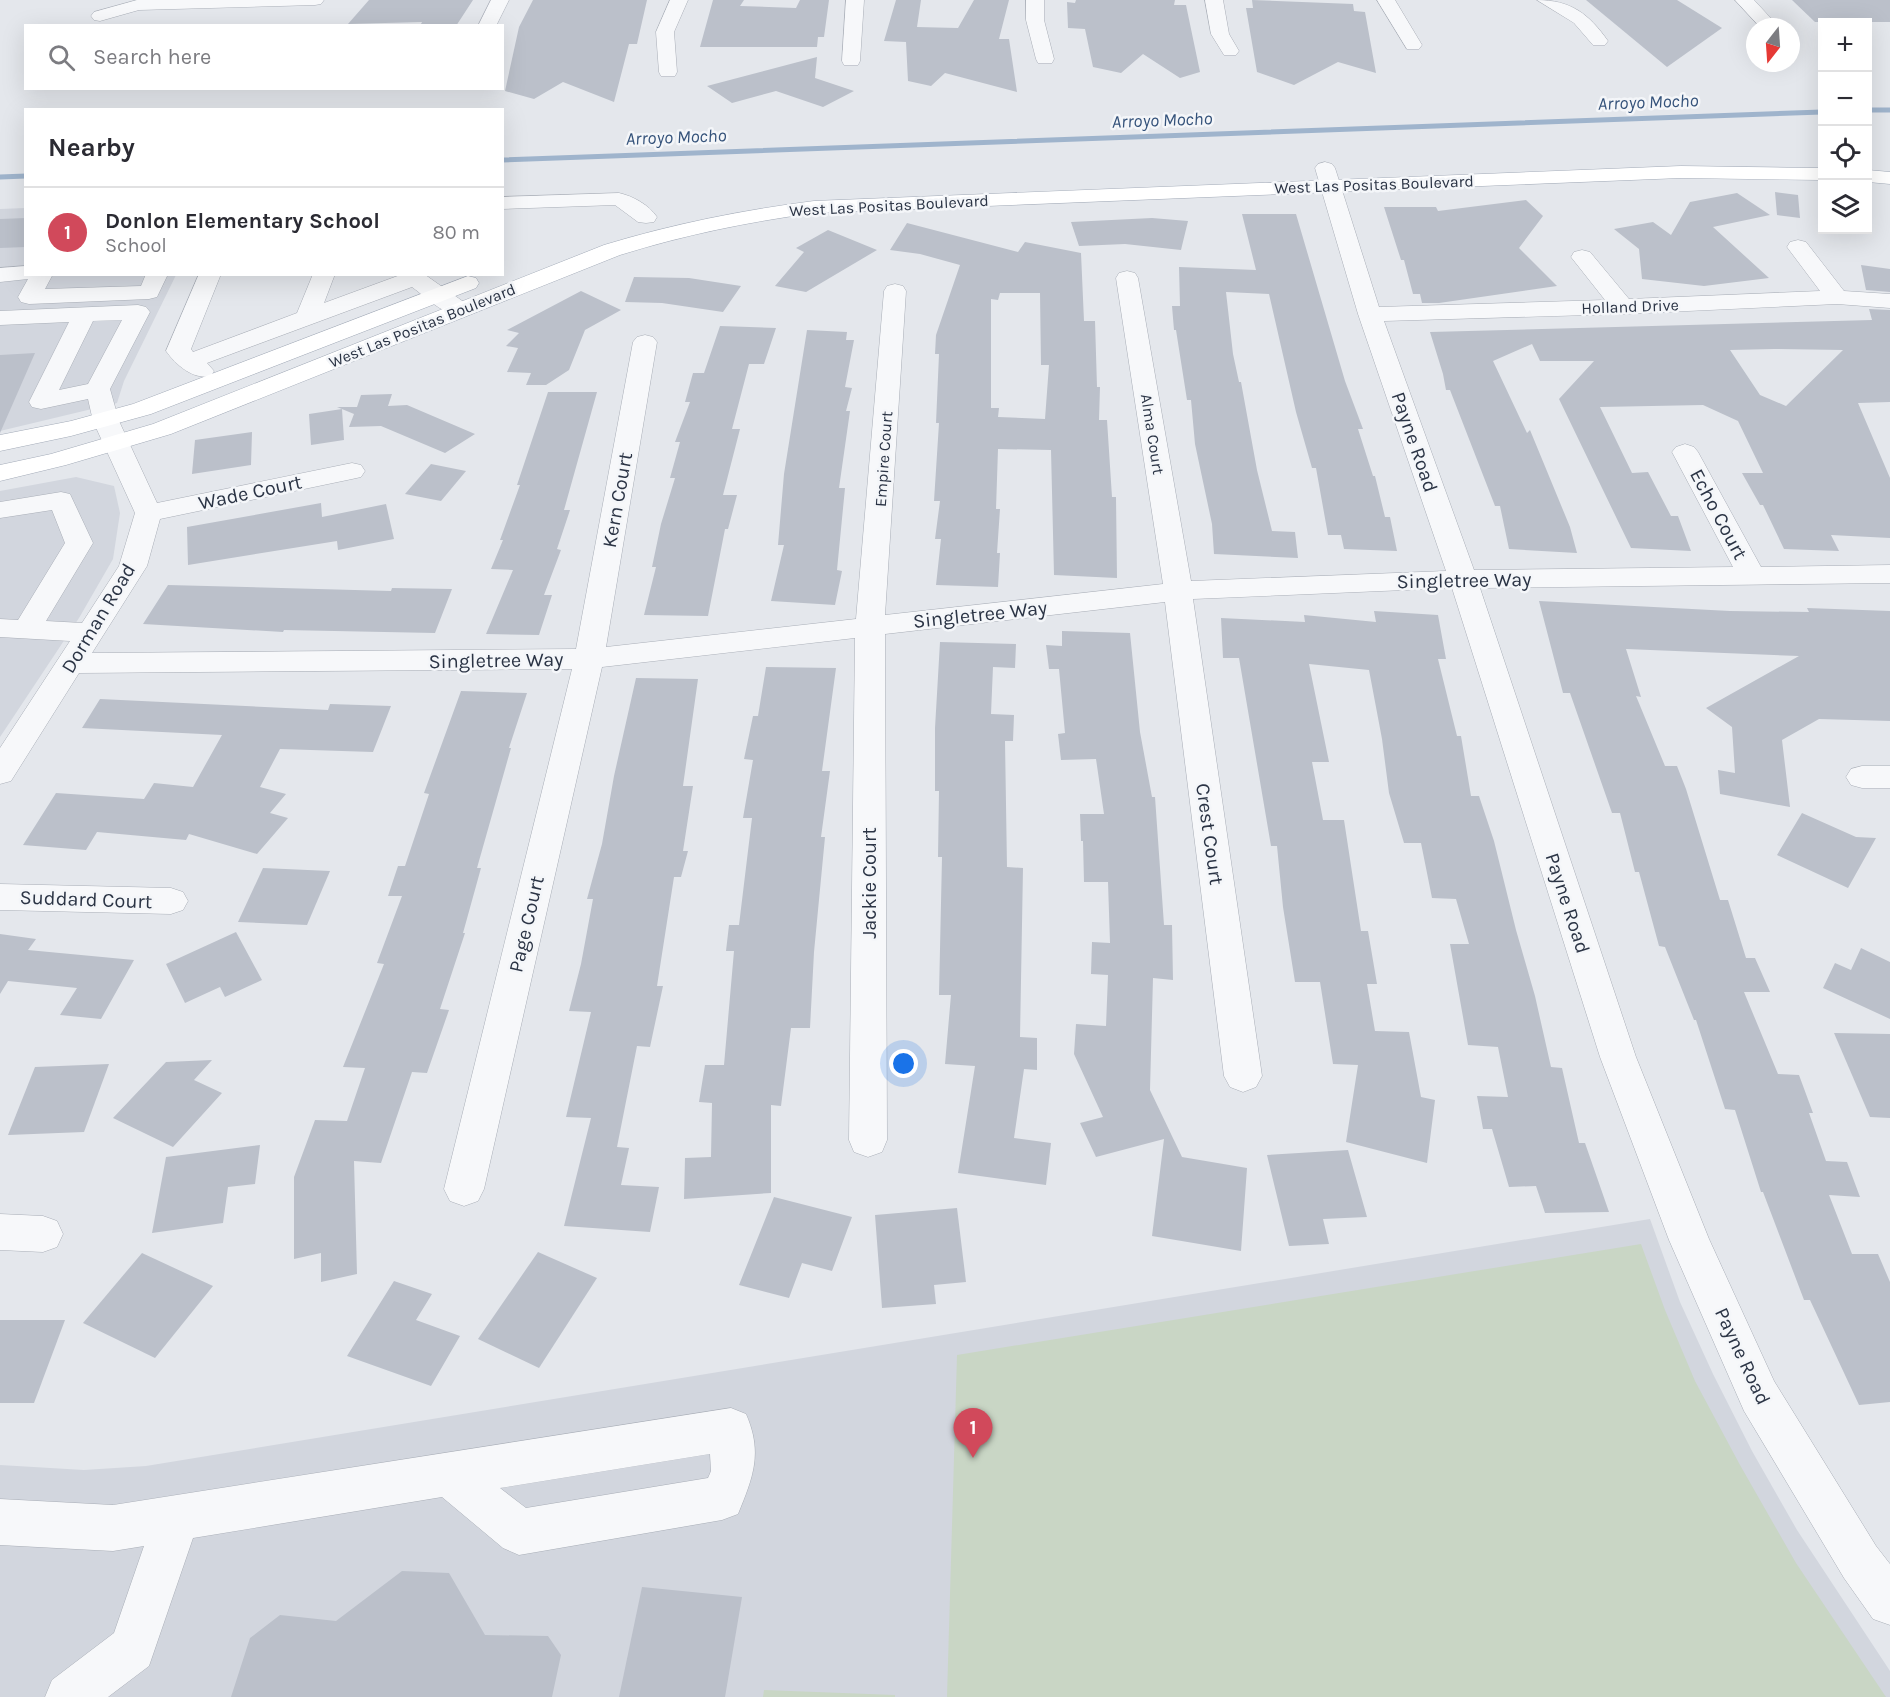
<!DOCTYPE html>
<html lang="en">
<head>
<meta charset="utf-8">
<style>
	:root { --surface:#fff; --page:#f2f2f3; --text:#2b2b33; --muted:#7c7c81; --line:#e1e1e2; --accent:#d1495b }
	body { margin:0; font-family:Karla,sans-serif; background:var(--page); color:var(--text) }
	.controls { position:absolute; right:18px; top:18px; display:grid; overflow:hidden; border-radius:0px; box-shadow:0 6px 24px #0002 }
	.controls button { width:54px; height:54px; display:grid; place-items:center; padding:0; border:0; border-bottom:2px solid var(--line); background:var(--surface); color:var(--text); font:30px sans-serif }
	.compass { position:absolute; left:1746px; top:18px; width:54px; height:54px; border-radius:50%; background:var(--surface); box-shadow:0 6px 24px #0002; rotate:197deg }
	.you { position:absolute; left:904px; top:1064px; width:21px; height:21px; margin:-15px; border:4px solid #fff; border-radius:50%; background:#1a73e8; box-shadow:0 0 0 9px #1a73e833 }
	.badge { display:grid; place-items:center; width:39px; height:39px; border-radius:50%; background:var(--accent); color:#fff; font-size:20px; font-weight:700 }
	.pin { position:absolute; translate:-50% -50px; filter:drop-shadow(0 2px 3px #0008) }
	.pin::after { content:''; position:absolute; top:32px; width:21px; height:18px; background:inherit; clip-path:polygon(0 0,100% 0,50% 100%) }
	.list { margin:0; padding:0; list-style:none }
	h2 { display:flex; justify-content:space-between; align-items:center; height:78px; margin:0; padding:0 24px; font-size:26px }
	h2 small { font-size:20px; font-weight:400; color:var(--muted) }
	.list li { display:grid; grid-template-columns:39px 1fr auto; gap:18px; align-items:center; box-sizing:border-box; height:90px; padding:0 24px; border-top:2px solid var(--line) }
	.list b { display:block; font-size:22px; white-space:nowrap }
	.list p { margin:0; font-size:20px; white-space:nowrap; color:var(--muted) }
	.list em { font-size:20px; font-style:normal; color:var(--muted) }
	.icon { flex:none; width:33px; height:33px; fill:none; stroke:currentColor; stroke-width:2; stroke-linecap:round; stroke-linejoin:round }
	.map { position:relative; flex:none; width:1890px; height:1697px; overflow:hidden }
	.search { position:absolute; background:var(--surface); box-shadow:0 6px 24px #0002; left:24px; top:24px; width:480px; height:66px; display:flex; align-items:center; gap:15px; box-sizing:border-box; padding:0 21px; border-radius:0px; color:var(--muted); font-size:22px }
	.panel { position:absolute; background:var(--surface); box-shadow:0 6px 24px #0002; left:24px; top:108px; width:480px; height:168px; border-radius:0px }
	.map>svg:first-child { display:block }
	.built { fill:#d2d6de }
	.green { fill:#c9d6c5 }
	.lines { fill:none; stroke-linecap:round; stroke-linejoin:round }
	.stream { stroke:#9fb4cc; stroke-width:5 }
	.building { fill:#bbc0ca; fill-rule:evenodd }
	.minor-casing { stroke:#a9aeb7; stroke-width:1 }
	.major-casing { stroke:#a3abb8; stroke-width:1 }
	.minor { fill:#f7f8fa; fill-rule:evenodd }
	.major { fill:#fff; fill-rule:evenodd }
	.labels { text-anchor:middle; stroke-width:5; stroke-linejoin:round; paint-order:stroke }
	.far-street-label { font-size:16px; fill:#2b3445; stroke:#f4f6f9 }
	.far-water-label { font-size:18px; font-style:italic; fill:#34527a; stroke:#f4f6f9 }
	.street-label { font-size:20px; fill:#2b3445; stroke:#f4f6f9 }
</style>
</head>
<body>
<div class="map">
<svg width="1890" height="1697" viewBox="0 0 1890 1697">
	<rect width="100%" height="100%" fill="#e4e7ec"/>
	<g class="built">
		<polygon points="25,208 26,274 176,275 124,381 117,403 0,431 0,209"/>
		<polygon points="76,477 114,486 120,513 113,559 79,618 0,737 0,491"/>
		<polygon points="1650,1219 1680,1302 1713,1374 1752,1451 1797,1530 1890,1671 1890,1697 0,1697 0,1465 84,1470 146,1466"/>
	</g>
	<g class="green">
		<polygon points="1641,1244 1665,1310 1695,1381 1740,1465 1796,1563 1886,1697 947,1697 957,1355"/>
		<polygon points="764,1690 895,1695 895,1697 763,1697"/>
	</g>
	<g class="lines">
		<g class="stream">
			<polyline points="1868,110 1890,110"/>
			<polyline points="502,160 1822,112"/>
			<polyline points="0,177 26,176"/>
		</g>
	</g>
	<g class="building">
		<polygon points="369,0 473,0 456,26 420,26 422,22 348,24"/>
		<polygon points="533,0 647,0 637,44 629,44 614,102 563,82 534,99 505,91 519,27"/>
		<polygon points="713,0 744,0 740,6 796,8 800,0 829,0 824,37 818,37 817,47 700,47"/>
		<polygon points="896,0 921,0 917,27 958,28 974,0 1009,0 999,39 1009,39 1017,92 945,73 931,86 908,81 906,42 884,41"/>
		<polygon points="1076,0 1175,0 1174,5 1186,5 1200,72 1180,78 1143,54 1121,73 1093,67 1085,29 1068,28 1067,2 1075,3"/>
		<polygon points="1252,0 1353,4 1354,11 1365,12 1376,73 1338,62 1294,85 1257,72 1246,8 1253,8"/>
		<polygon points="1586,0 1677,0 1722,28 1667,67"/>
		<polygon points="1792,0 1890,0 1890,22 1815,22"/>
		<polygon points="817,57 815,78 854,91 823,107 776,91 732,103 707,86"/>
		<polygon points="1775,192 1798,195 1800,218 1777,215"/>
		<polygon points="1737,193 1770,215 1713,227 1769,278 1704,286 1642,279 1639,249 1614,229 1653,222 1671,235 1690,202"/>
		<polygon points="1526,200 1543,216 1519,248 1557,286 1439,303 1422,303 1420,294 1413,294 1404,260 1401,260 1384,207 1436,207 1438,211"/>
		<polygon points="1242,214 1296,214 1345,381 1363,429 1358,429 1373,476 1375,476 1385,517 1390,517 1397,551 1344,549 1341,535 1328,535 1316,468 1312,468 1296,412 1269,294 1226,292 1233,354 1239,382 1241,382 1257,470 1272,531 1295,532 1298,558 1214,554 1212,524 1195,444 1191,400 1187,400 1176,330 1174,330 1172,306 1180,306 1179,267 1256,270"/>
		<polygon points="26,218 26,247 0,248 0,219"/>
		<polygon points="1152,218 1188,221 1181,250 1125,244 1079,246 1071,222"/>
		<path d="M 907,223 L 1018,252 L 1025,242 L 1081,253 L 1084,321 L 1095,321 L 1097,387 L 1100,387 L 1099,420 L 1107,420 L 1112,497 L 1116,497 L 1117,578 L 1054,575 L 1051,450 L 998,449 L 996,509 L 1000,509 L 997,553 L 1000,553 L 998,587 L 936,585 L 941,539 L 935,539 L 940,501 L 934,501 L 939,423 L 936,423 L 939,354 L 935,354 L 936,335 L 960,265 L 920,254 L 890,250 ZM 1000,293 L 1040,293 L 1041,365 L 1049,365 L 1045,419 L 998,417 L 999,408 L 991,408 L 991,299 L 998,300 Z"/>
		<polygon points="828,230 877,250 806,292 775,286 804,252 796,248"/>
		<polygon points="1861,265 1890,269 1890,292 1866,290"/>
		<polygon points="634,277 689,278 741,286 723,312 662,303 625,302"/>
		<polygon points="581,291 621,310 585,330 569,370 546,385 526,385 531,373 507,372 518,348 506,346 519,333 507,330"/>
		<path d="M 1869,309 L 1890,310 L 1890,402 L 1858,403 L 1890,478 L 1890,538 L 1831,535 L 1839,551 L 1784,549 L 1763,505 L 1760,505 L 1742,473 L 1763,473 L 1738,421 L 1703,405 L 1600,407 L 1632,473 L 1648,472 L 1671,516 L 1678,516 L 1691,551 L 1631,548 L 1559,399 L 1594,361 L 1540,361 L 1532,344 L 1493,361 L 1527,433 L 1530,430 L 1570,527 L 1577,553 L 1509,549 L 1500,506 L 1495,506 L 1450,390 L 1446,390 L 1443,374 L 1430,332 L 1872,320 ZM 1730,350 L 1774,349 L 1843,350 L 1786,406 L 1760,395 Z"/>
		<polygon points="720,326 776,328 764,364 749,364 732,429 740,429 723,495 737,495 728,529 725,529 708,616 644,615 656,567 652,567 661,524 675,478 670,478 680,442 675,442 690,402 685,402 693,373 704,373"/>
		<polygon points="807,330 847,332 846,340 854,340 845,387 852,388 846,411 850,411 839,488 845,488 837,570 842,571 835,605 771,601 784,545 778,545 784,474"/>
		<polygon points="35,353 0,433 0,355"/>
		<polygon points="548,392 597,392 564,510 570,510 557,549 561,550 544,595 552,595 539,635 486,634 513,570 491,569 503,540 500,540 520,485 517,485"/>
		<polygon points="392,394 388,406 407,405 475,434 445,453 381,426 349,427 354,414 337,407 357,407 361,395"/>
		<polygon points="342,409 344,440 311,445 309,414"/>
		<polygon points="252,432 251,465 192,474 195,440"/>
		<polygon points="431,464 466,471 441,501 405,494"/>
		<polygon points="321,503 322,517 386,504 394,539 338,550 337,541 188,565 187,527"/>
		<polygon points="168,585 391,591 392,588 452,589 435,633 284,630 283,632 143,624"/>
		<polygon points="1539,601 1730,611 1809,612 1807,608 1890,611 1890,721 1819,719 1782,740 1790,807 1720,794 1718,770 1735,773 1732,727 1706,708 1799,656 1626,649 1641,697 1636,696 1665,766 1677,766 1686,789 1720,900 1728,900 1746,958 1755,958 1770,992 1744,992 1778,1074 1799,1075 1813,1113 1809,1113 1826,1161 1847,1162 1860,1197 1829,1195 1852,1254 1878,1254 1890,1282 1890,1402 1859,1405 1810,1300 1804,1300 1763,1192 1761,1192 1735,1110 1725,1109 1696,1020 1694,1020 1665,947 1659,946 1639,872 1635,872 1620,813 1612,813 1570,693 1563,693"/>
		<polygon points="1374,611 1438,615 1446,659 1438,659 1457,736 1461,736 1471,796 1479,796 1494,841 1516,930 1535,996 1551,1067 1562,1068 1579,1143 1585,1143 1609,1212 1545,1213 1536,1186 1509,1187 1492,1129 1483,1129 1477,1096 1508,1097 1498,1047 1468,1045 1450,944 1469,944 1456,899 1432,898 1421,843 1404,843 1389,793 1382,739 1369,670 1309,664 1329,762 1312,762 1323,820 1344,820 1361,931 1368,931 1377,984 1367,984 1375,1031 1409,1032 1421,1097 1435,1100 1427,1163 1346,1142 1358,1065 1333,1064 1320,982 1295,982 1283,907 1277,846 1271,846 1239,658 1223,658 1221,618 1305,622 1304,615 1376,622"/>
		<polygon points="1062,631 1130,633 1140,732 1152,797 1155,797 1164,925 1172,925 1173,980 1153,978 1150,1090 1182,1157 1247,1168 1241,1251 1152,1236 1164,1139 1096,1157 1080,1123 1103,1117 1074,1054 1076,1024 1106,1026 1108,975 1091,974 1092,942 1110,943 1108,882 1084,882 1083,841 1081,841 1080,814 1104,814 1096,759 1061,760 1058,734 1065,733 1059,669 1049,669 1046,645 1062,646"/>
		<polygon points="940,642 1016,644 1015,668 993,667 991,714 1014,715 1013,741 1005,741 1007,867 1023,868 1020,1037 1037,1038 1037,1070 1024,1069 1014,1138 1051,1143 1046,1185 958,1173 975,1066 945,1064 951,995 939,995 942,857 938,857 939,791 935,791 935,728"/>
		<polygon points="766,667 836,668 822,771 830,771 821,837 825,837 814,952 810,1028 791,1028 781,1106 771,1105 771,1193 684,1199 685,1158 711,1157 712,1103 699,1102 705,1065 724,1065 734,951 726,951 729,925 739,925 752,818 743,818 753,760 744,759 753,716 758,716"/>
		<polygon points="636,678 698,679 683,786 693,786 683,851 688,851 681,877 674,877 657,986 663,986 650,1047 637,1046 617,1147 629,1148 621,1185 659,1187 650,1232 564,1226 591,1118 566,1117 591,1012 569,1011 581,964 593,899 587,899 602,844 614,776"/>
		<polygon points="461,691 527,693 509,748 511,748 477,868 481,868 463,933 465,933 440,1009 449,1010 427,1073 412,1072 381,1163 354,1161 357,1274 321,1282 321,1253 294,1259 294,1177 315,1120 347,1121 365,1068 343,1067 384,964 377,963 402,896 388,896 398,866 405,866 429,794 424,793"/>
		<polygon points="100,699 328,710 330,704 391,706 373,752 280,749 260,787 286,794 270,813 288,818 257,854 189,834 186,840 97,832 86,850 23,845 56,793 144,799 154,783 193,787 222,735 82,728"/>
		<polygon points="1802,813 1856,837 1876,838 1848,888 1777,855"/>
		<polygon points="263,868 330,871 307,925 238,922"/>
		<polygon points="236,932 262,980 225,997 220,987 185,1003 166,964"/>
		<polygon points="0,934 36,939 28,950 134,960 101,1019 60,1015 77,988 8,981 0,994"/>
		<polygon points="1861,948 1890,962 1890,1019 1823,988 1835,963 1851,970"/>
		<polygon points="1834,1033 1890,1034 1890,1118 1870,1117"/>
		<polygon points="212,1060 194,1080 222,1093 173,1147 113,1118 166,1062"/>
		<polygon points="109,1064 84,1132 8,1135 35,1067"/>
		<polygon points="260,1145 255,1184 228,1187 223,1223 152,1233 166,1157"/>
		<polygon points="1348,1150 1367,1217 1323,1219 1329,1244 1289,1246 1267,1155"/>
		<polygon points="774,1197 852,1217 832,1271 802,1263 789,1298 739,1285"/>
		<polygon points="957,1208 966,1282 934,1285 936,1304 882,1308 875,1215"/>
		<polygon points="538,1252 597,1278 539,1368 478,1339"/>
		<polygon points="142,1253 213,1286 155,1358 83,1323"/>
		<polygon points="394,1281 432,1294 416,1320 460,1336 431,1386 347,1356"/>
		<polygon points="0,1320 65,1320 34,1403 0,1403"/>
		<polygon points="402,1571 449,1573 485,1635 548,1636 561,1655 552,1697 231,1697 250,1638 280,1615 336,1621"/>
		<polygon points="642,1587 742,1597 725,1697 619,1697"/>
	</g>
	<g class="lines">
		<g class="minor-casing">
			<g id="minor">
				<polygon points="137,0 324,0 321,4 315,5 139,10 100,21 94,20 91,16 94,12"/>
				<polygon points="491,0 509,0 496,26 478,26"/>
				<polygon points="670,0 688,0 674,32 677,72 675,76 661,76 659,72 656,32"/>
				<polygon points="846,0 864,0 860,61 858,65 844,65 842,61"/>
				<polygon points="1026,0 1044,0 1044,20 1054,59 1052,63 1038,63 1036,59 1026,20"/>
				<polygon points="1205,0 1223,0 1229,34 1239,51 1236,55 1224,55 1211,34"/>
				<polygon points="1377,0 1395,0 1422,45 1419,49 1407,49"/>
				<path d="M 1537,0 C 1571,0 1589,14 1608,41 L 1605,45 L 1593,45 L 1574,23 Z"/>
				<polygon points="1735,0 1754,0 1779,27 1760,27"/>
				<path d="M 1325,162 L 1332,164 L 1335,168 L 1379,307 L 1605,300 L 1571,257 L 1574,252 L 1582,250 L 1590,252 L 1629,299 L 1820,291 L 1787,247 L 1790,242 L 1798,240 L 1806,242 L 1844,291 L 1890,294 L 1890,308 L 1837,304 L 1623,314 L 1384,321 L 1474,570 L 1733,567 L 1672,452 L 1676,447 L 1685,444 L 1694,447 L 1698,452 L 1761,567 L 1890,565 L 1890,583 L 1480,588 L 1636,1057 L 1709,1239 L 1774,1381 L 1876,1546 L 1890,1564 L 1890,1625 L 1873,1619 L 1844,1578 L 1744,1411 L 1669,1240 L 1600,1057 L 1452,588 L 1193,599 L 1262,1076 L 1256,1087 L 1243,1092 L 1230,1087 L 1224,1076 L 1165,602 L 885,634 L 887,1140 L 882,1152 L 868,1157 L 854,1152 L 849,1140 L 855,638 L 602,667 L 484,1189 L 478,1201 L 464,1206 L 450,1201 L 444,1189 L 572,669 L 79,673 L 11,781 L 0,784 L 0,748 L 70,641 L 0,637 L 0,619 L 18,620 L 65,543 L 52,510 L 0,518 L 0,502 L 61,492 L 70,494 L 93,543 L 46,621 L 82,623 L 119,566 L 135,513 L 93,421 L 88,399 L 41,409 L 32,407 L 29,402 L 69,322 L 0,325 L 0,311 L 138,305 L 146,307 L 150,312 L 110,389 L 119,421 L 157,503 L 352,463 L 361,465 L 365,471 L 361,477 L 352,479 L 160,519 L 147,566 L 92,653 L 576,649 L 633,342 L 637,337 L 645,335 L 653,337 L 657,342 L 606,647 L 856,619 L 884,291 L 887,286 L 895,284 L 903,286 L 906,291 L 885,615 L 1163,584 L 1116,278 L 1119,273 L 1127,271 L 1135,273 L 1138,278 L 1191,581 L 1446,571 L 1358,314 L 1315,168 L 1318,164 ZM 122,320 L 88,384 L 59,390 L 93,321 Z"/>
				<path d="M 619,193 C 633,196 649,205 657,217 L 654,222 L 646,223 L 638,222 L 615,205 L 502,209 L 502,197 Z"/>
				<polygon points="26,266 26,274 53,274 45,289 141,286 146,274 168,274 157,297 149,299 29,304 21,302 18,297 28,279 0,282 0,268"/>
				<path d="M 199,274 L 221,274 L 191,349 L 193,352 L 297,313 L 313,274 L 335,274 L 324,303 L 403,274 L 424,274 L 468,305 L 472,310 L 468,315 C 448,320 427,298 412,287 L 207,363 L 214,371 L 211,376 C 193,380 176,365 166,351 Z"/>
				<polygon points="1862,766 1890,766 1890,788 1862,788 1851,785 1846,777 1851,769"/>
				<polygon points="0,884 171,888 183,892 188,901 183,910 171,914 0,910"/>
				<polygon points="0,1214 43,1216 57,1221 63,1234 57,1247 43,1252 0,1250"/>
				<path d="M 731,1408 L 746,1414 C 763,1453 753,1477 738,1514 L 722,1520 L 519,1555 L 503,1548 L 442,1497 L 193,1538 L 149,1666 L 108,1697 L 45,1697 L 52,1680 L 114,1633 L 144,1546 L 113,1551 L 0,1545 L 0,1499 L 113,1505 ZM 710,1454 L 711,1471 L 708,1478 L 526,1508 L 500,1488 Z"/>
			</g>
		</g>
		<g class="major-casing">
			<g id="major">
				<path d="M 1681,166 L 1822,168 L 1822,180 L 1681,178 L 814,213 C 748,222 684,235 620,255 L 171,434 L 66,465 L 0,481 L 0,465 L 51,454 L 153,424 L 604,245 C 673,224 743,210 814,201 Z"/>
				<polygon points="1868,170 1890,172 1890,184 1868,182"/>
				<polygon points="468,276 476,278 479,283 476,288 151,414 71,436 0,451 0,435 71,421 133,404"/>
			</g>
		</g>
		<use href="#minor" class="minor"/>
		<use href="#major" class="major"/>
	</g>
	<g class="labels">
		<g class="far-street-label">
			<text transform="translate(1374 184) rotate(-2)" y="6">West Las Positas Boulevard</text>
			<text transform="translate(889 205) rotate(-3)" y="6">West Las Positas Boulevard</text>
			<text transform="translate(1630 306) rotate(-2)" y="6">Holland Drive</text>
			<text transform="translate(422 325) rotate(-22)" y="6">West Las Positas Boulevard</text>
			<text transform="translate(1153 434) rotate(81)" y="6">Alma Court</text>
			<text transform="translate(883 459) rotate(-86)" y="6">Empire Court</text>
		</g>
		<g class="far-water-label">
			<text transform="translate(1648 102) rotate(-2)" y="6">Arroyo Mocho</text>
			<text transform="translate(1162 120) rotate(-2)" y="6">Arroyo Mocho</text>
			<text transform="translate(676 137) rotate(-2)" y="6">Arroyo Mocho</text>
		</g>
		<g class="street-label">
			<text transform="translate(1415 442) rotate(71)" y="7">Payne Road</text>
			<text transform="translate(250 492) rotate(-12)" y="7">Wade Court</text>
			<text transform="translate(617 500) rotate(-80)" y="7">Kern Court</text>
			<text transform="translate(1719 514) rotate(62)" y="7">Echo Court</text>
			<text transform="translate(1464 580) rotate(-1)" y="7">Singletree Way</text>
			<text transform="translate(980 614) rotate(-6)" y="7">Singletree Way</text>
			<text transform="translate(98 618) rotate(-59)" y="7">Dorman Road</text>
			<text transform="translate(496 660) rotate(-1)" y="7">Singletree Way</text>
			<text transform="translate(1210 834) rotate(82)" y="7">Crest Court</text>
			<text transform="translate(869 883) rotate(-90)" y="7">Jackie Court</text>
			<text transform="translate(86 899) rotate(2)" y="7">Suddard Court</text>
			<text transform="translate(1568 903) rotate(72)" y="7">Payne Road</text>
			<text transform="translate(526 924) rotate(-77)" y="7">Page Court</text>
			<text transform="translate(1743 1356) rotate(65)" y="7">Payne Road</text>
		</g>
	</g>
</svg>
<div class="controls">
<button>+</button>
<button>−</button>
<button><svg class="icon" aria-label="locate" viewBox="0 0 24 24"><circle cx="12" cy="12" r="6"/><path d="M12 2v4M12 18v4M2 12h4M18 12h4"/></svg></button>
<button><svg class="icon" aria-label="layers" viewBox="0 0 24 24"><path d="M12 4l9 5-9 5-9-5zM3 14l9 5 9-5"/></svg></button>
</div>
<svg class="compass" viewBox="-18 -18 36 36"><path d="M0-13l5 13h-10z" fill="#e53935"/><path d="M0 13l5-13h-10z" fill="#7c7c81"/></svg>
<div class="you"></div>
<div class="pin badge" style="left:973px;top:1458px">1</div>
<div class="search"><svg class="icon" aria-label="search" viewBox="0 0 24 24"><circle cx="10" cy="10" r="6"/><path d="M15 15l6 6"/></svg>Search here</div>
<section class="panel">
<h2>Nearby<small></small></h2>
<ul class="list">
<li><span class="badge">1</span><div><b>Donlon Elementary School</b><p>School</p></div><em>80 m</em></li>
</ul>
</section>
</div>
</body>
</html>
